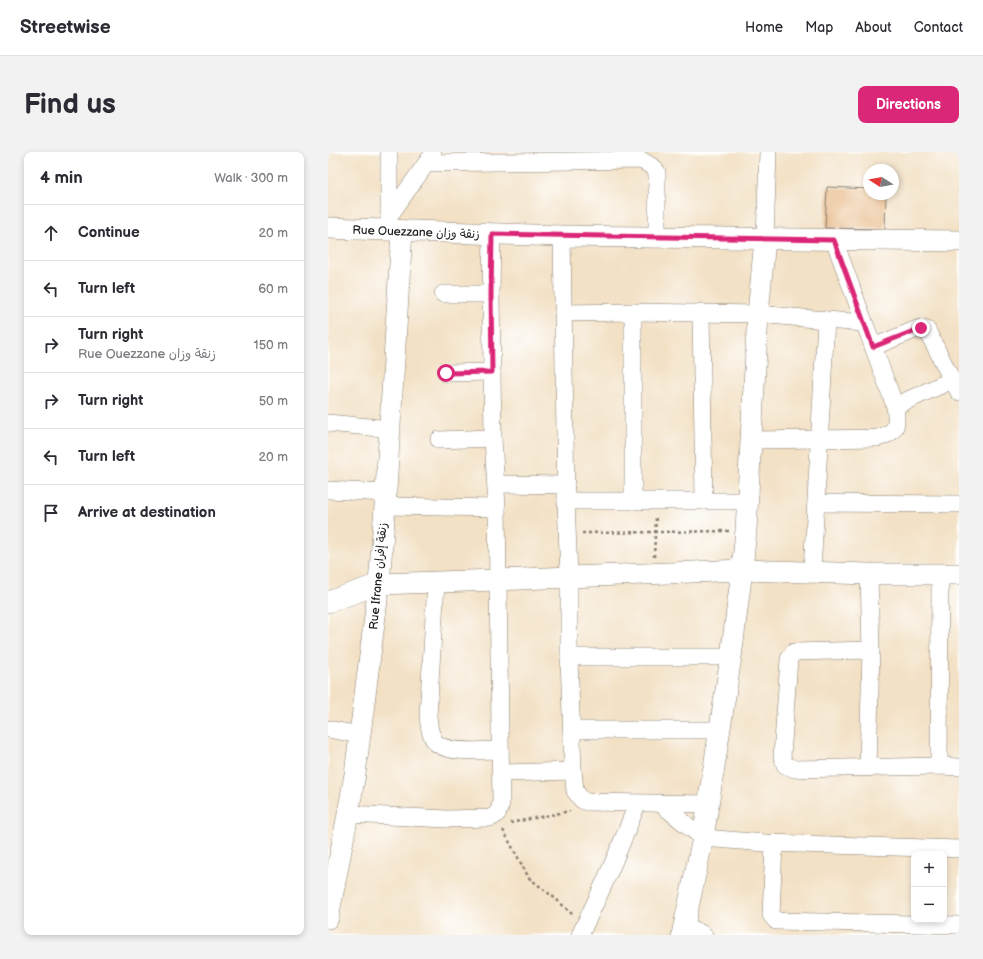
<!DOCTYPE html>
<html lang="en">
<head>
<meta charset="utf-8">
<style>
	:root { --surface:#fff; --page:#f2f2f3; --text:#2b2b33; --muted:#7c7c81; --line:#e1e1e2; --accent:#db2777 }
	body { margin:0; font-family:"Balsamiq Sans","Playpen Sans Arabic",sans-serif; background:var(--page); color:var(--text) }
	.controls { position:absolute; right:12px; bottom:12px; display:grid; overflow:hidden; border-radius:8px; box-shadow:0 2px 6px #0003 }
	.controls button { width:36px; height:36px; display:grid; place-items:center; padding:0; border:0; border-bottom:1px solid var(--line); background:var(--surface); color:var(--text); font:20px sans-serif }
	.compass { position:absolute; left:535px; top:12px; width:36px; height:36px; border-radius:50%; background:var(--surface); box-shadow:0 2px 6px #0003; rotate:281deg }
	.stop { position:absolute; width:12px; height:12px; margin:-9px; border:3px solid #db2777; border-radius:50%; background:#fff }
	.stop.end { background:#db2777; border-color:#fff; box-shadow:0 1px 4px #0008 }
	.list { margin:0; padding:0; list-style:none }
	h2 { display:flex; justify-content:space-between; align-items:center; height:52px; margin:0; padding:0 16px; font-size:17px }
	h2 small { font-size:13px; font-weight:400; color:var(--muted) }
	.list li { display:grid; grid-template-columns:26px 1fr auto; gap:12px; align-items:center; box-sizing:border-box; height:56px; padding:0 16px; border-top:1px solid var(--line) }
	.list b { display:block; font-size:15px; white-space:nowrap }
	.list p { margin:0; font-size:13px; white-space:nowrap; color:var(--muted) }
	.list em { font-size:13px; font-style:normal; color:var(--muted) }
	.icon { flex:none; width:22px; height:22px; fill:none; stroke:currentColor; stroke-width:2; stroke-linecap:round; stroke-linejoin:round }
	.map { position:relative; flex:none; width:631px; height:783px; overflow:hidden; border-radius:8px }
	header { display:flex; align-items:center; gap:24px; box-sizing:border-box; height:56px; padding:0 20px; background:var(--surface); border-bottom:1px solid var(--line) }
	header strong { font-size:19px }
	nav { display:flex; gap:22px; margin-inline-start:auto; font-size:14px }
	.intro { display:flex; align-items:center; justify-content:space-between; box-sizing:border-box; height:96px; padding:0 24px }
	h1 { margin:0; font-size:28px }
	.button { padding:10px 18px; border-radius:8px; background:var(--accent); color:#fff; font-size:14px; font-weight:700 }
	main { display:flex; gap:24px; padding:0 24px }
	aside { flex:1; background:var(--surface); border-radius:8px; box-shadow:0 2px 6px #0003 }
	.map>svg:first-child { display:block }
	.building { fill:#e6b681 }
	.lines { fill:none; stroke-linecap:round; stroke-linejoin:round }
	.minor-casing { stroke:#887e70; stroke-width:18 }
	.tertiary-casing { stroke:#887e70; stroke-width:22 }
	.path { stroke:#887e70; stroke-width:2.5; stroke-dasharray:3 3; stroke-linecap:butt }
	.minor { stroke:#fff; stroke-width:17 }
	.tertiary { stroke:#fff; stroke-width:21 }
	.route { stroke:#db2777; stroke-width:5 }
	.labels { text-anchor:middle; stroke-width:3; stroke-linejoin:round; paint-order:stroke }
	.street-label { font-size:12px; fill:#1c1c1c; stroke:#fff }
</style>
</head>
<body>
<header>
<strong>Streetwise</strong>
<nav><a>Home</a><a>Map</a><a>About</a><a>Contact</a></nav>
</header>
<div class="intro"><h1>Find us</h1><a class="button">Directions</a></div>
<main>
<aside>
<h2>4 min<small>Walk · 300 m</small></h2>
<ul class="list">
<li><svg class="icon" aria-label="ahead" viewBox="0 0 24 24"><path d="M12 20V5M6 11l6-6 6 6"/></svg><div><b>Continue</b></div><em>20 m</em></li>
<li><svg class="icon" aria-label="left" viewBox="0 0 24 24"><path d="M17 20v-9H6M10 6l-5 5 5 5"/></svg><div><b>Turn left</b></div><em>60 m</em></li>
<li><svg class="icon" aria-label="right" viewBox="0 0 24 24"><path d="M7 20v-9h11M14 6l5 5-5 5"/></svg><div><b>Turn right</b><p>Rue Ouezzane زنقة وزان</p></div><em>150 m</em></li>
<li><svg class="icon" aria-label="right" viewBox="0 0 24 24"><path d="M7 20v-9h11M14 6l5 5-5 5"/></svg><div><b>Turn right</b></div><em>50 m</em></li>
<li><svg class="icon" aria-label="left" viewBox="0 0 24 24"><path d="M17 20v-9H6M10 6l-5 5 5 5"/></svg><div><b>Turn left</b></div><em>20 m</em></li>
<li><svg class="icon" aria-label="arrive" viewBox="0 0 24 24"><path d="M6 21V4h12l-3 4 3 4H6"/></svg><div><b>Arrive at destination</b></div></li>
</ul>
</aside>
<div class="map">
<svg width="631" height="783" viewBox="0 0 631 783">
	<rect width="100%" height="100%" fill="#fff"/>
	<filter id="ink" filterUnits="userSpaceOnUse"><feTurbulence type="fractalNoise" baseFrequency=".025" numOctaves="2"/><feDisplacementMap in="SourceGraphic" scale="8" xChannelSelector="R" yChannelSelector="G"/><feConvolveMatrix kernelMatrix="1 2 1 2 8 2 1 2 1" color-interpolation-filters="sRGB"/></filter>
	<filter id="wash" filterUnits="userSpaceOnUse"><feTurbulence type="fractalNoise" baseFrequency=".012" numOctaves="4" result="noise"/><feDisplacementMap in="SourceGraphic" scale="16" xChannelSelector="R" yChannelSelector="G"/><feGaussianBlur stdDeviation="0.9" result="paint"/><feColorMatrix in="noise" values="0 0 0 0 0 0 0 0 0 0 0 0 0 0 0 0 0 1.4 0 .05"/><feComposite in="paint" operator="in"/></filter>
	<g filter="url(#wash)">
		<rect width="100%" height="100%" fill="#f3e1c5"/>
		<g id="blocks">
			<polygon class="building" points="499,35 541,37 541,42 558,42 557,77 497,76"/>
		</g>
	</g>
	<g filter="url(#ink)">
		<use href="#blocks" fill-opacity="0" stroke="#887e70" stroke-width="1"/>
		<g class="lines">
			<g class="minor-casing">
				<g id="minor">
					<polyline points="61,0 61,79"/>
					<polyline points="99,11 313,8 325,15 329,20 329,85"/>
					<polyline points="61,64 105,2"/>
					<polyline points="234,84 238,349 241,424 241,505 245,619 247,639 254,648 259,650 381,652"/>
					<polyline points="437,87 440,0"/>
					<polyline points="115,142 163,142"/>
					<polyline points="305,160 430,162 498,168"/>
					<polyline points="373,160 376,349"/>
					<polyline points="235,161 305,160 305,349"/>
					<polyline points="545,195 589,177 593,176 599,178 624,228"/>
					<polyline points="118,221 164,220"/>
					<polyline points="567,254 624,228 631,240"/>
					<polyline points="0,271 62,277"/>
					<polyline points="111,288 165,286"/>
					<path d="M 424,288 L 549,286 C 569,281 570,274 567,254 L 506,88"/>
					<polyline points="168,332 238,333"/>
					<polyline points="0,338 58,341"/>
					<polyline points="238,349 420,349"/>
					<polyline points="488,351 631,352"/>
					<polyline points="57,354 169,356"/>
					<polyline points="484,420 498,168 536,171"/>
					<path d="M 108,431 L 100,564 C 101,572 101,581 106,588 C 115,603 156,598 172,598"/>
					<polyline points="543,498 466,500 461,507 454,604 457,613 467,617 611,614 631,615"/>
					<polyline points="241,505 403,505"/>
					<polyline points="0,577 32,583"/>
					<polyline points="244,578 392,578"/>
					<polyline points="611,614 612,422"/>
					<polyline points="540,616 543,498 541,422"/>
					<polyline points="173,621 245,619"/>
					<polyline points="333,652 375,686 438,691 631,697"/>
					<path d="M 20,662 L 119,667 L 162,666 C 170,663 171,659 173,651 L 169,356 L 165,286 L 164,220 L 163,142 L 164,82"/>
					<polyline points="446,691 443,763 448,769 631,773"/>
					<polyline points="357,773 376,783"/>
					<path d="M 252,783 C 273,740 292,697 309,652"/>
				</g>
			</g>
			<g class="tertiary-casing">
				<g id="tertiary">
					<polyline points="0,76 234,84 631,89"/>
					<polyline points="0,450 51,432 169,428 414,418 541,422 631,422"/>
					<polyline points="0,766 20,662 27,622 51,432 57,354 74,79"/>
					<polyline points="354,783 375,686 403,505 414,418 418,378 430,162 437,87"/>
				</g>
			</g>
			<g class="path">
				<polyline points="254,381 401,379"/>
				<polyline points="326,405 328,364"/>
				<polyline points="182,671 242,659"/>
				<polyline points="175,678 201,726 228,747 244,762"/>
			</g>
			<use href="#minor" class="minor"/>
			<use href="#tertiary" class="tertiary"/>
		</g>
	</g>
	<g class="lines" filter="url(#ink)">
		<polyline class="route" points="118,221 164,220 163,142 164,82 506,88 545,195 593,176"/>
	</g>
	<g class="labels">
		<g class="street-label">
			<text transform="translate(88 80) rotate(2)" y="4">Rue Ouezzane زنقة وزان</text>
			<text transform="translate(50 424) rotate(-85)" y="4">Rue Ifrane زنقة إفران</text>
		</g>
	</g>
</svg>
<div class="controls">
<button>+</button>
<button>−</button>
</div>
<svg class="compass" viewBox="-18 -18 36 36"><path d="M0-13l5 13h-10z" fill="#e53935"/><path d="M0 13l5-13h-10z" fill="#7c7c81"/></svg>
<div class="stop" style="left:118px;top:221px"></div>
<div class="stop end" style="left:593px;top:176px"></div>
</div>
</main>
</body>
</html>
